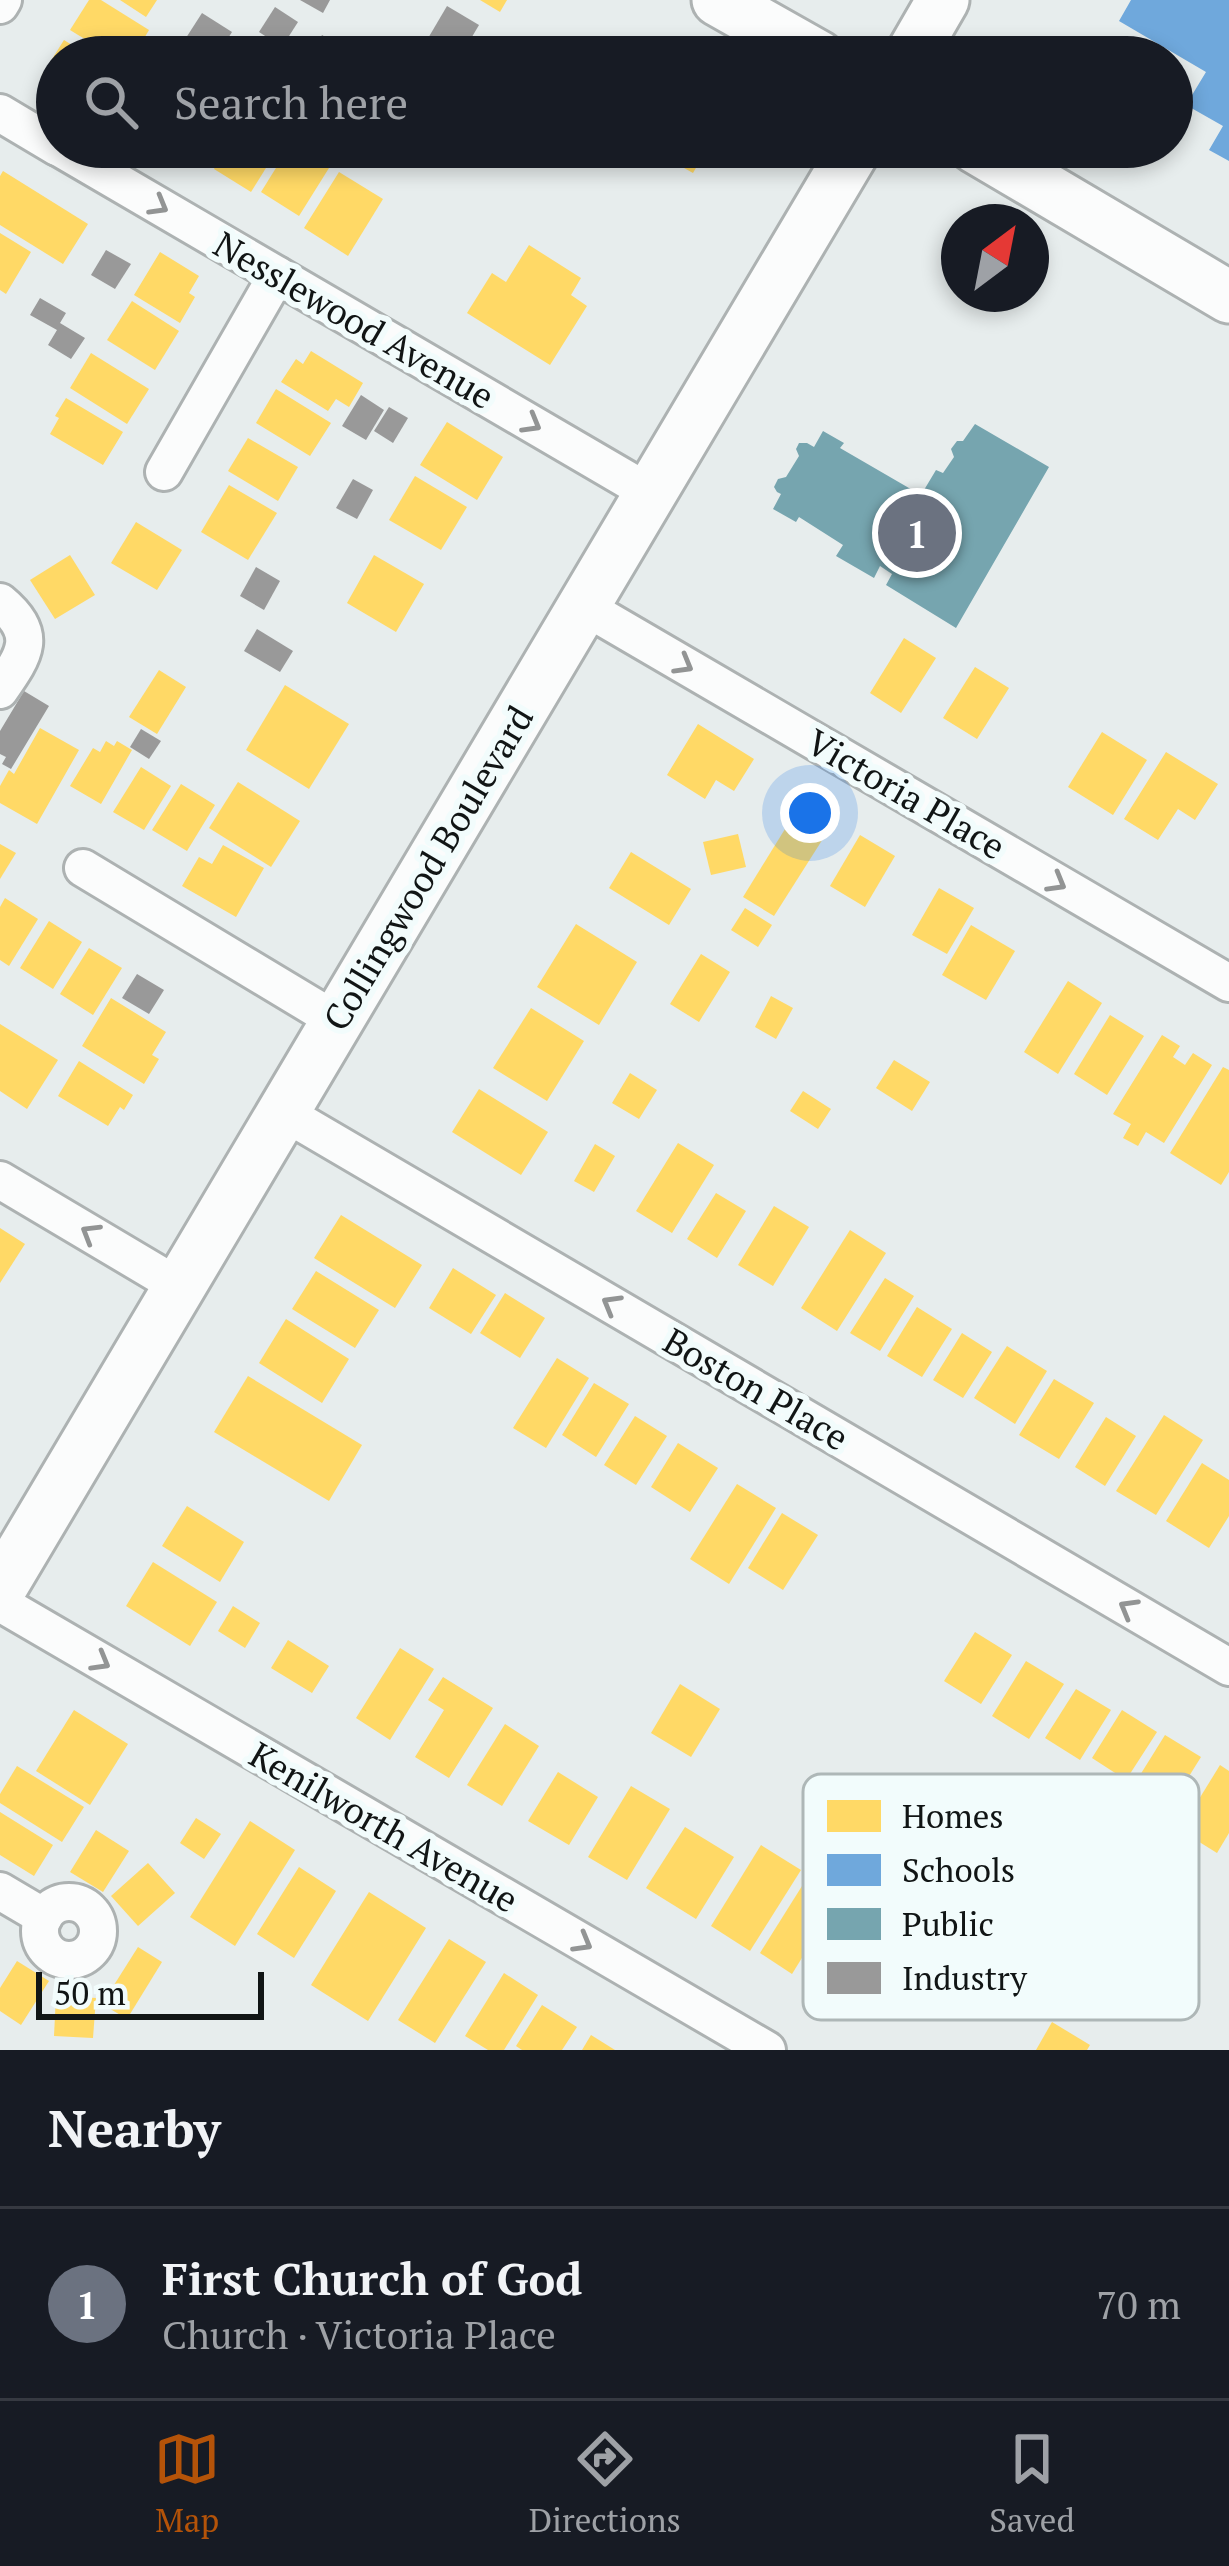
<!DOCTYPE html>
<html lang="en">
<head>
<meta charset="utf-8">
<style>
	:root { --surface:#171b24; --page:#20242c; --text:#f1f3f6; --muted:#9ea1a6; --line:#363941; --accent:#b45309 }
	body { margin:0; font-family:"PT Serif",serif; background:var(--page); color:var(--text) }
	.compass { position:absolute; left:941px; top:204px; width:108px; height:108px; border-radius:50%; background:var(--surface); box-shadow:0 6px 18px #0003; rotate:32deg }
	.scale { position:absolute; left:36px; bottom:30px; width:228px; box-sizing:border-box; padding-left:12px; border:6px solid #111515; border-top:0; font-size:33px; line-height:42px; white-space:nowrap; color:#111515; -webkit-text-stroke:9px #f2fcfc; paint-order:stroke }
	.you { position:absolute; left:810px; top:813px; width:42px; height:42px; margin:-30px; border:9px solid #fff; border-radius:50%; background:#1a73e8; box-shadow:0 0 0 18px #1a73e833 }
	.badge { display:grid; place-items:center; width:78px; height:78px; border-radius:50%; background:var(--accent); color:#fff; font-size:39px; font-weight:700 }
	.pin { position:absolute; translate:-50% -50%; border:6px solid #fff; box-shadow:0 3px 12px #0006 }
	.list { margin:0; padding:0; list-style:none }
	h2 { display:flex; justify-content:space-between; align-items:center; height:156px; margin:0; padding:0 48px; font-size:51px }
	h2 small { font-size:39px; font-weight:400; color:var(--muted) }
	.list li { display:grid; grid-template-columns:78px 1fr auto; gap:36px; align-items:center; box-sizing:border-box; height:192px; padding:0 48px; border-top:3px solid var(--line) }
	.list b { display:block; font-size:45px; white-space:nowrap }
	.list p { margin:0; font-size:39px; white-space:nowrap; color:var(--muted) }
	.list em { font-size:39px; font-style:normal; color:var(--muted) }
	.icon { flex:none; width:66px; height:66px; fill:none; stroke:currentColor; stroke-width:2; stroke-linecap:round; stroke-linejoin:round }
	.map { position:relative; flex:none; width:1229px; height:2050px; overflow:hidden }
	.search { position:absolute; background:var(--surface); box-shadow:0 6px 18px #0003; left:36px; right:36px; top:36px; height:132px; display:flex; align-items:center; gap:30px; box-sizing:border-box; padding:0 42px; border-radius:66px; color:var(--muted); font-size:45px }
	.sheet { height:348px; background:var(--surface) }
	nav { display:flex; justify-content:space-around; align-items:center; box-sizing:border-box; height:168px; border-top:3px solid var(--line); background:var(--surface); font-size:33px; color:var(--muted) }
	nav a { display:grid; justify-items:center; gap:6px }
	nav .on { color:var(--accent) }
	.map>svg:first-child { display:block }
	.homes { fill:#ffd966 }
	.schools { fill:#6fa8dc }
	.public { fill:#76a5af }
	.industry { fill:#999 }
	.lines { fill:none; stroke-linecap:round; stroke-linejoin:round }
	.minor-casing { stroke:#adb2b2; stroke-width:42 }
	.secondary-casing { stroke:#adb2b2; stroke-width:57 }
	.minor { stroke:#fbfcfc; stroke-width:36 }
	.secondary { stroke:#fbfcfc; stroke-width:51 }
	.oneway { stroke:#929494 }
	.labels { text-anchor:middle; stroke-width:12; stroke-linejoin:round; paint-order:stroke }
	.street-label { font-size:36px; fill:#111515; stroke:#f2fcfc }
	.key { fill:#f2fcfc; stroke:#aeb7b7; stroke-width:3 }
	.key-label { font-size:33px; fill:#111515 }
</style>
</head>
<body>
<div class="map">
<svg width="1229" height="2050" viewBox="0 0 1229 2050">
	<rect width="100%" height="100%" fill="#e7eded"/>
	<g class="homes">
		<polygon points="89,0 101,0 149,30 133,57 114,57 70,30"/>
		<polygon points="120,0 157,0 146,17"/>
		<polygon points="480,0 507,0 500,12"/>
		<polygon points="64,40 91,57 57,57 57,84 42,75"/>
		<polygon points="187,147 217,147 209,161"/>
		<polygon points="227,147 279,147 251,192 214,169"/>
		<polygon points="289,147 296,147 329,168 299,216 261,192"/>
		<polygon points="675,147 708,147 693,173 668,159"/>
		<polygon points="3,171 88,224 63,264 0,225 0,176"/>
		<polygon points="339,172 383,199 348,256 304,228"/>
		<polygon points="0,233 31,252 6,294 0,290"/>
		<polygon points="529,245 581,278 571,295 587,306 550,365 467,313 492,273 506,282"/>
		<polygon points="160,252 199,276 189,293 195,297 180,323 134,295"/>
		<polygon points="132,301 179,331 155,370 107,340"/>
		<polygon points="311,351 363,383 349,407 336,399 328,411 281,382 296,359 303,364"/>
		<polygon points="91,353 149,389 127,424 70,388"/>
		<polygon points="276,389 331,423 310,456 256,423"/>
		<polygon points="66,398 123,432 103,465 50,434 59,418 55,416"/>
		<polygon points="447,422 503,457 477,500 420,465"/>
		<polygon points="248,438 298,467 278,501 228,471"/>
		<polygon points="415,476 467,507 441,550 389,520"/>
		<polygon points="229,485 277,513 248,560 201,532"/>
		<polygon points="136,522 182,550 157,590 111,563"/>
		<polygon points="70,555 95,595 55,619 30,580"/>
		<polygon points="374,555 424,584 396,632 347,603"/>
		<polygon points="904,638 936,658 901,713 870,693"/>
		<polygon points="975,667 1009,688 977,739 943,718"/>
		<polygon points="159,670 186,687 157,734 129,717"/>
		<polygon points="285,685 349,724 309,789 246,750"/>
		<polygon points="698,724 754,759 734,791 716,780 705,799 667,775"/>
		<polygon points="40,728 79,750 37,824 0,803 0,786 9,770 14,774"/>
		<polygon points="1102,732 1147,760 1113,815 1068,787"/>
		<polygon points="106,741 114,746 117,741 132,750 101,804 70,786 93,748 100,752"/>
		<polygon points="1166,752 1218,784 1195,820 1178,809 1158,840 1124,819"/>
		<polygon points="141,767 171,786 144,830 113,812"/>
		<polygon points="238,782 300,821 271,867 209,828"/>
		<polygon points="181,784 215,805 187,851 152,830"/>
		<polygon points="801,803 833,823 774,916 743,897"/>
		<polygon points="738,834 746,867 711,875 703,842"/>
		<polygon points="860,835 895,856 865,907 830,886"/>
		<polygon points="0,844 16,853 0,879"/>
		<polygon points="223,845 264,868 236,917 182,886 199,857 212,864"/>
		<polygon points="631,852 691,889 669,925 609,888"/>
		<polygon points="939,888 974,908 947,954 912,935"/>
		<polygon points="5,898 38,919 9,966 0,960 0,907"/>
		<polygon points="745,908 772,925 758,947 731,930"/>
		<polygon points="49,921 82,942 53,989 20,968"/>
		<polygon points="576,924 637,962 599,1025 537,987"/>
		<polygon points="971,925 1015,951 986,1000 942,975"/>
		<polygon points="89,948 122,968 93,1015 60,994"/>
		<polygon points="701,954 730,972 699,1022 670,1004"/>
		<polygon points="1068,981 1102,1003 1058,1074 1024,1052"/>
		<polygon points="771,996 793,1008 776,1039 755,1027"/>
		<polygon points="111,998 166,1032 152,1055 159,1059 144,1084 82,1046"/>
		<polygon points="531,1008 584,1041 547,1101 493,1068"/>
		<polygon points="1110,1015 1144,1036 1107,1095 1074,1074"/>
		<polygon points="0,1024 58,1060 27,1109 0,1091"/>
		<polygon points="1162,1035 1180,1046 1173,1057 1185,1065 1193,1053 1212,1065 1164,1143 1146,1132 1138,1146 1123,1138 1131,1124 1113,1114"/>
		<polygon points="894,1060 930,1082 912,1111 876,1088"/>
		<polygon points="79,1061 133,1095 124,1110 120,1107 108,1126 58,1096"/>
		<polygon points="1223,1067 1229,1070 1229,1172 1221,1185 1170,1153"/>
		<polygon points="630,1073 657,1090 639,1119 612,1103"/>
		<polygon points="479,1089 548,1132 521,1175 452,1132"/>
		<polygon points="803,1091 831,1109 818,1129 790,1111"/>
		<polygon points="678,1143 714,1165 672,1233 636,1211"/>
		<polygon points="595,1144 615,1156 594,1192 574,1181"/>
		<polygon points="716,1193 746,1211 717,1258 687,1239"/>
		<polygon points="774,1206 809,1227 773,1286 738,1265"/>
		<polygon points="341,1215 422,1265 395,1308 314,1258"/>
		<polygon points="0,1228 25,1244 0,1283"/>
		<polygon points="850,1230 886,1253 837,1331 801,1308"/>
		<polygon points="453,1268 496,1295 471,1334 429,1308"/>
		<polygon points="316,1271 379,1310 355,1348 292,1309"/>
		<polygon points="885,1278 914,1296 880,1351 850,1333"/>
		<polygon points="505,1293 545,1318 520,1358 480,1333"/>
		<polygon points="917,1307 952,1329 922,1377 887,1356"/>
		<polygon points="286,1319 349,1359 322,1403 259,1363"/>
		<polygon points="962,1333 992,1352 963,1398 933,1380"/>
		<polygon points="1007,1346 1047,1371 1015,1424 974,1398"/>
		<polygon points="557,1358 589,1378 546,1448 513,1428"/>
		<polygon points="248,1376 362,1445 329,1501 214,1432"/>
		<polygon points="1054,1379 1094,1403 1059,1459 1019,1435"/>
		<polygon points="594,1383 629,1404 596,1457 562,1435"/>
		<polygon points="1164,1415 1203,1440 1156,1515 1116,1491"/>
		<polygon points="635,1416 667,1436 636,1485 604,1465"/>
		<polygon points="1106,1417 1136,1436 1105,1486 1075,1467"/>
		<polygon points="678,1443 718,1468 690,1512 651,1487"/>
		<polygon points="1202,1463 1229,1480 1229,1516 1209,1548 1166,1521"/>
		<polygon points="737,1484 776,1508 729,1584 690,1559"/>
		<polygon points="187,1506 244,1542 220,1582 162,1546"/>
		<polygon points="782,1513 818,1535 783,1590 748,1568"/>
		<polygon points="153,1562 217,1602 190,1646 126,1606"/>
		<polygon points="233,1606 260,1623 245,1648 218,1631"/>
		<polygon points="975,1632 1012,1655 981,1704 944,1681"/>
		<polygon points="288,1640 329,1666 312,1693 271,1668"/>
		<polygon points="400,1648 434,1669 390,1740 356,1718"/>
		<polygon points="1026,1661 1064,1684 1029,1739 992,1716"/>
		<polygon points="443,1677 493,1708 449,1778 415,1757 444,1710 428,1700"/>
		<polygon points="680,1684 720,1709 691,1757 651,1733"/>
		<polygon points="1076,1689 1111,1710 1080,1760 1045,1738"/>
		<polygon points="74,1710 128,1744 90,1805 36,1771"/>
		<polygon points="1122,1710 1157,1732 1126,1780 1092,1758"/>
		<polygon points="505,1724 539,1746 502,1806 467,1785"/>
		<polygon points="1165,1735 1201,1757 1168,1810 1132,1788"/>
		<polygon points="1220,1765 1229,1771 1229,1833 1217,1853 1180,1830"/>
		<polygon points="17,1766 84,1807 62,1842 0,1803 0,1794"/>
		<polygon points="558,1772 598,1797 569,1845 528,1821"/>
		<polygon points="631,1786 670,1809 627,1880 588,1857"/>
		<polygon points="0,1812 53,1845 34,1876 0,1855"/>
		<polygon points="196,1818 221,1834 204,1859 180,1843"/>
		<polygon points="250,1821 295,1850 235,1946 190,1917"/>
		<polygon points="685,1827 734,1857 696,1919 646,1888"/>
		<polygon points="96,1830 129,1851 103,1892 70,1872"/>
		<polygon points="761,1845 801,1870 750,1951 711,1926"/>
		<polygon points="148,1863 175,1893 138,1926 111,1896"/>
		<polygon points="299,1867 336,1891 294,1958 257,1934"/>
		<polygon points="802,1886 834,1906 792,1974 760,1953"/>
		<polygon points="369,1892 426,1928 368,2021 311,1985"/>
		<polygon points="449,1939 486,1962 435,2043 398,2020"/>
		<polygon points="138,1947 162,1962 127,2019 102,2004"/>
		<polygon points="17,1961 49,1981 21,2025 0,2011 0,1988"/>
		<polygon points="504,1973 538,1995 504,2050 488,2050 465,2036"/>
		<polygon points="56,1995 96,1998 93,2038 54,2036"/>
		<polygon points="542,2005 577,2027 562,2050 522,2050 516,2046"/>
		<polygon points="1052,2022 1090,2045 1087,2050 1036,2050"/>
		<polygon points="591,2035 615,2050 582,2050"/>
	</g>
	<polygon class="schools" points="1131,0 1229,0 1229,161 1209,150 1223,126 1186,105 1206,72 1119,21"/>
	<polygon class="public" points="975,424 1049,467 956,628 886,585 892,574 880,566 874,578 836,556 843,545 799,517 796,522 773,509 781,494 777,492 774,487 778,479 786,477 799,456 796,449 799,443 807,443 814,447 823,431 844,443 840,448 921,495 936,470 943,473 954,457 951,449 957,441 963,441"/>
	<g class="industry">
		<polygon points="300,0 330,0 323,13"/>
		<polygon points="447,6 479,25 460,57 454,57 427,40"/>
		<polygon points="275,7 298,22 282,47 259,32"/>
		<polygon points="202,13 232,32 216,57 209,57 184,41"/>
		<polygon points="322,35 344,48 340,57 310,57"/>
		<polygon points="106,250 131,264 115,289 91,275"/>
		<polygon points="40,298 66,313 60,323 85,338 71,359 48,345 57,330 30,315"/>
		<polygon points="361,395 384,410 366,440 342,426"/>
		<polygon points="389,407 408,418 393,443 374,431"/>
		<polygon points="353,479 373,490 357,519 336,508"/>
		<polygon points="256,567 280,581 264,610 240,596"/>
		<polygon points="257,629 293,651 280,672 244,651"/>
		<polygon points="24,691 49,706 11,769 2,764 6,757 0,754 0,731"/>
		<polygon points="141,729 161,741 149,759 130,747"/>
		<polygon points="137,974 164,990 149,1014 122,998"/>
	</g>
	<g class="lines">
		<g class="minor-casing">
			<g id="minor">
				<polyline points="0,5 3,0"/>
				<polyline points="0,113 57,147"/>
				<polyline points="58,147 650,493"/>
				<polyline points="164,472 277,275"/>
				<path d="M 0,602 C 39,634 25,654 0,690"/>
				<polyline points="583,606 1229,983"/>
				<polyline points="83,868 337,1021"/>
				<polyline points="283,1112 1229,1667"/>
				<polyline points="0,1180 180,1287"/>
				<polyline points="0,1603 767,2050"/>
				<polyline points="0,1891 44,1917"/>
				<circle cx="69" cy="1931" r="29"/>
			</g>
		</g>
		<g class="secondary-casing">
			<g id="secondary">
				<polyline points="718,0 819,57"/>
				<polyline points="910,57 943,0"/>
				<polyline points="975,147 1229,297"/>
				<polyline points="0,1589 856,147"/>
			</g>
		</g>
		<use href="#minor" class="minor"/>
		<use href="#secondary" class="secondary"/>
	</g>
	<defs><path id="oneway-chevron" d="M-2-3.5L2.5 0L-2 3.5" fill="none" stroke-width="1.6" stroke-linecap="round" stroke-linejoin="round" transform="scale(3)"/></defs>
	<g class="oneway">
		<use href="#oneway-chevron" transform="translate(159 206) rotate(30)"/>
		<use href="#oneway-chevron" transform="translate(532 424) rotate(30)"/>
		<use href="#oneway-chevron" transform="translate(684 665) rotate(30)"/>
		<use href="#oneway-chevron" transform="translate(1057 883) rotate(30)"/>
		<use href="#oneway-chevron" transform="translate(90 1233) rotate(-149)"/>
		<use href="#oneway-chevron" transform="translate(611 1304) rotate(-150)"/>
		<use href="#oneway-chevron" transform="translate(1128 1608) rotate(-150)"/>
		<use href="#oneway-chevron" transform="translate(101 1662) rotate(30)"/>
		<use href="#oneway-chevron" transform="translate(583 1943) rotate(30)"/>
	</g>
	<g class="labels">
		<g class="street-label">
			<text transform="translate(354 320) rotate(30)" y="13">Nesslewood Avenue</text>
			<text transform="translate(906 794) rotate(30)" y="13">Victoria Place</text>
			<text transform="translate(428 868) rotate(-59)" y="13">Collingwood Boulevard</text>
			<text transform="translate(756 1389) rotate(30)" y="13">Boston Place</text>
			<text transform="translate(384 1827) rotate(30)" y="13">Kenilworth Avenue</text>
		</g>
	</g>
	<rect x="803" y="1774" width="396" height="246" rx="18" class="key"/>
	<rect x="827" y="1800" width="54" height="32" fill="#ffd966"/>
	<rect x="827" y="1854" width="54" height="32" fill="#6fa8dc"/>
	<rect x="827" y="1908" width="54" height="32" fill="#76a5af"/>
	<rect x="827" y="1962" width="54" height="32" fill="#999"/>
	<g class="key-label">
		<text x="902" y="1828">Homes</text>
		<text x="902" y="1882">Schools</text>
		<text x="902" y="1936">Public</text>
		<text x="902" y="1990">Industry</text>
	</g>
</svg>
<svg class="compass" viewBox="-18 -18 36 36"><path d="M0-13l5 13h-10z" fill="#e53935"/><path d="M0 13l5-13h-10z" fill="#9ea1a6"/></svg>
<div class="scale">50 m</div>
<div class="you"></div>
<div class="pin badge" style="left:917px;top:533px;background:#6b7280">1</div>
<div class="search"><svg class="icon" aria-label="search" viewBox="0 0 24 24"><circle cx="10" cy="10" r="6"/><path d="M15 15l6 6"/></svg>Search here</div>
</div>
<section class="sheet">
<h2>Nearby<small></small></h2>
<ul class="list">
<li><span class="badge" style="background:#6b7280">1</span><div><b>First Church of God</b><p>Church · Victoria Place</p></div><em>70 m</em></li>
</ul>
</section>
<nav>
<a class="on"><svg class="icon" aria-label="map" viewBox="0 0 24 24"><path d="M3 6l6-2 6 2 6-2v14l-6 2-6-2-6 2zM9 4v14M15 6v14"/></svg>Map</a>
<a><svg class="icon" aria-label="directions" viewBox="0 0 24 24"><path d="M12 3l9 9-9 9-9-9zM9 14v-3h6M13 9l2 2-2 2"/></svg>Directions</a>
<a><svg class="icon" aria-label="saved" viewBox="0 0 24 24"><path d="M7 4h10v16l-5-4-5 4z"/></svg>Saved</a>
</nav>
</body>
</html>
